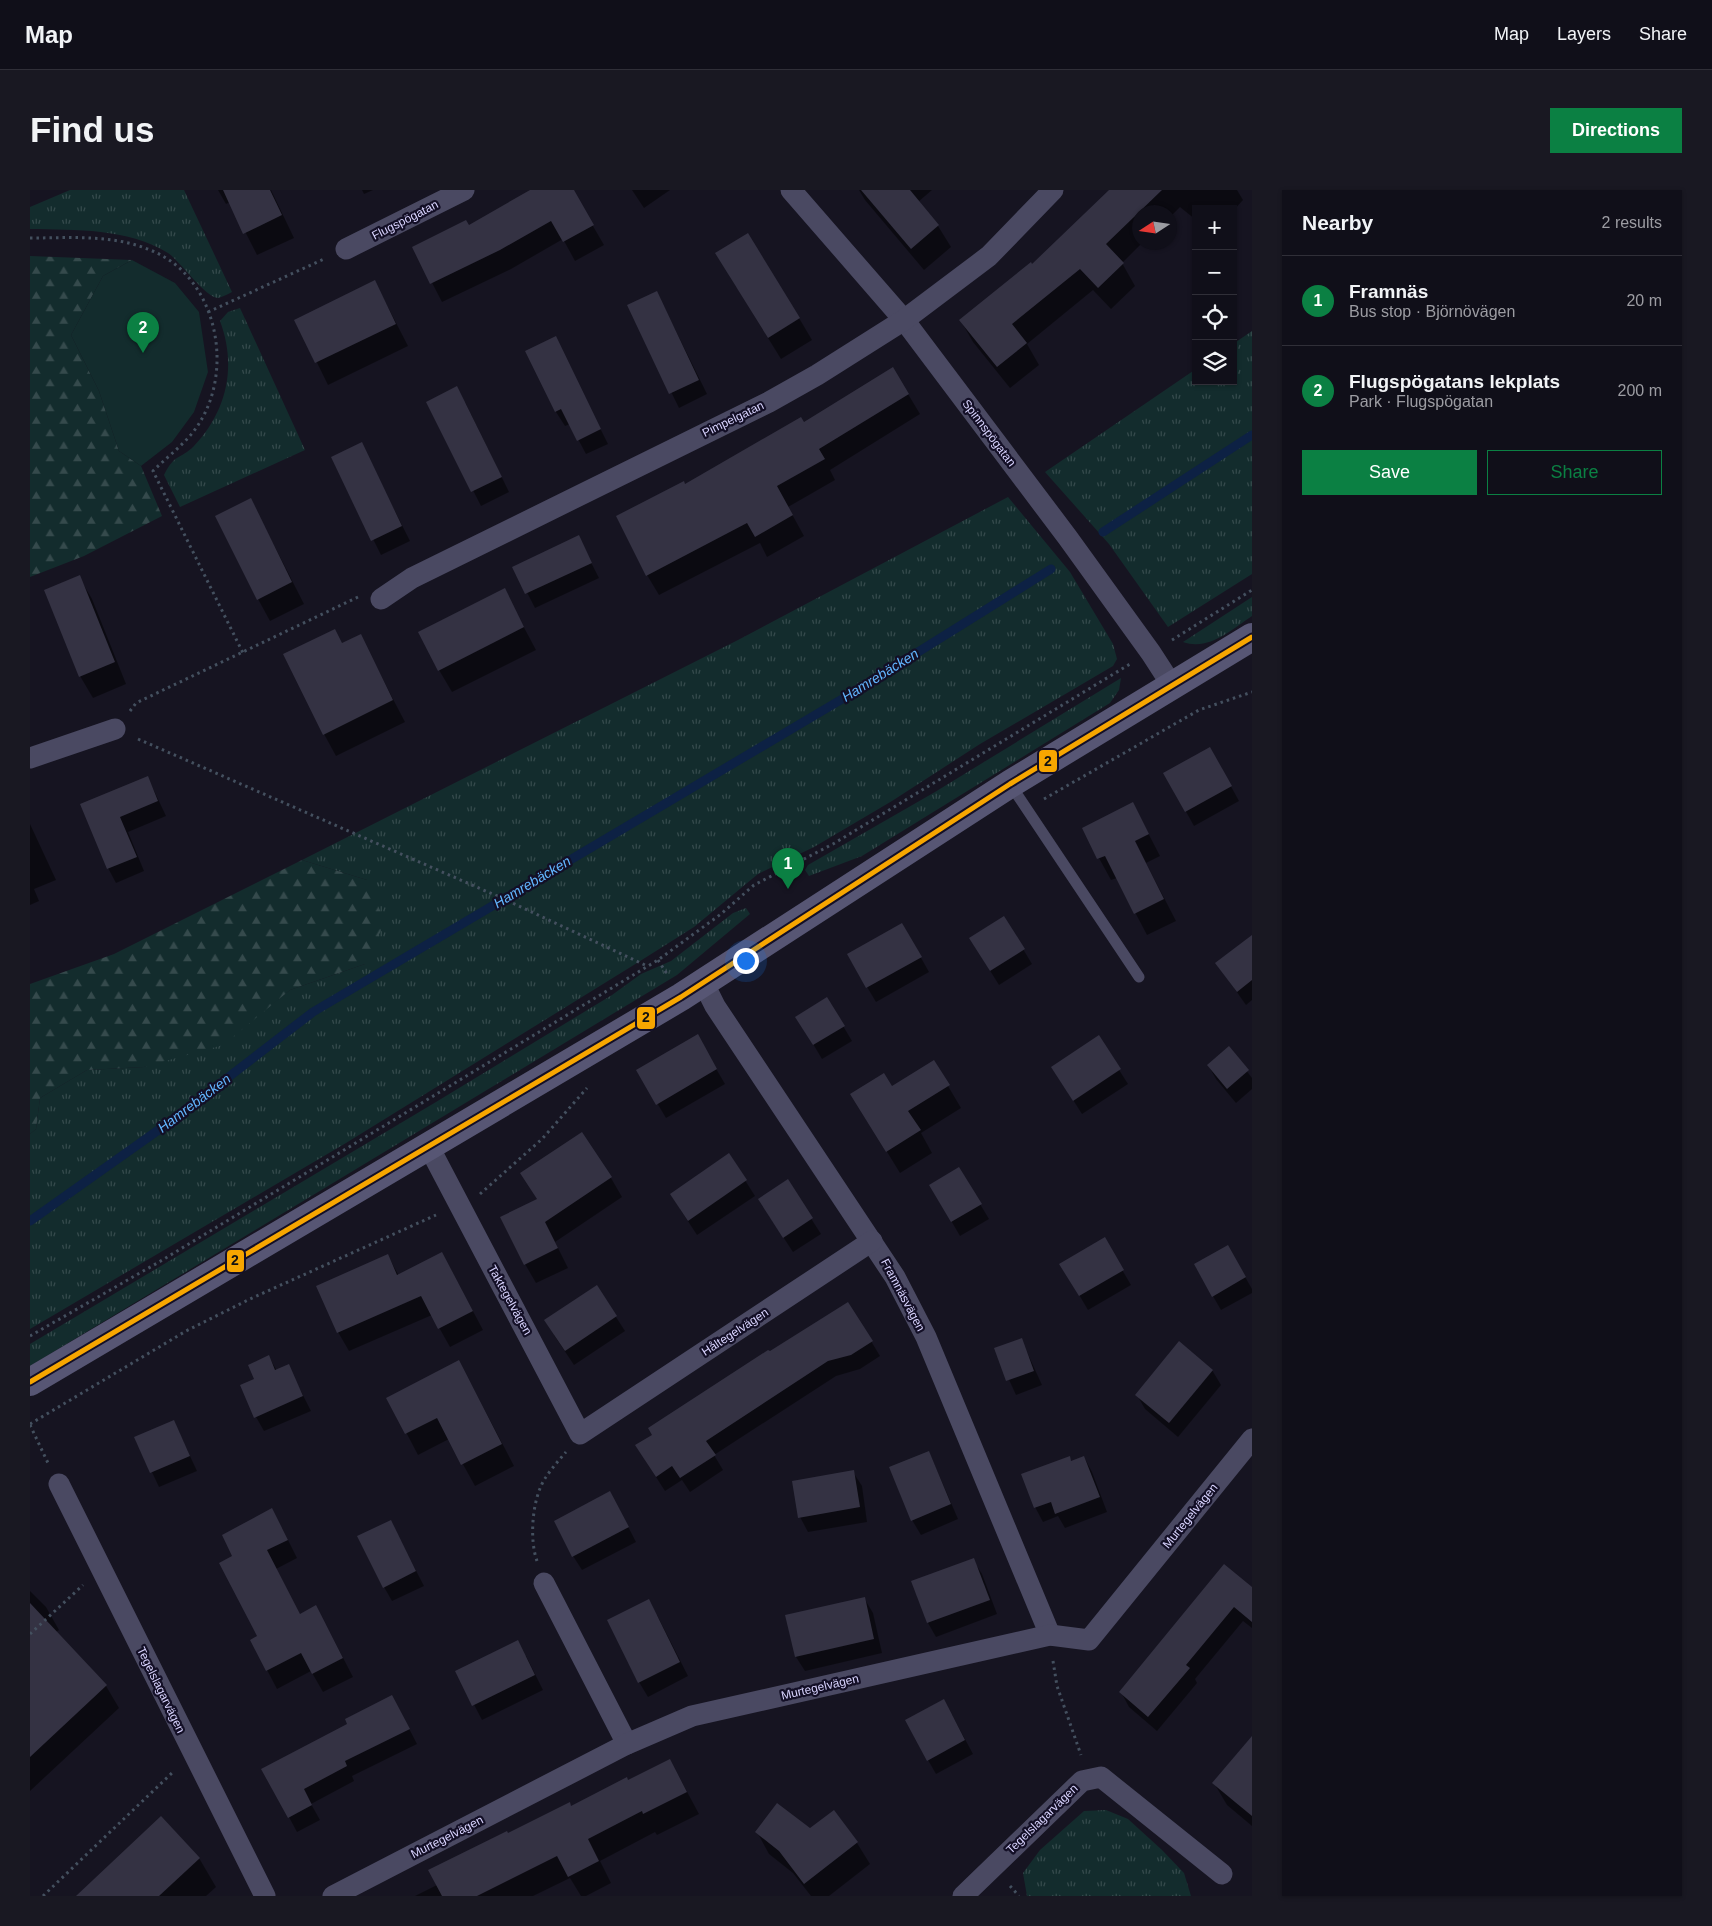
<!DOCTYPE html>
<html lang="en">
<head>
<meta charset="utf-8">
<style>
	:root { --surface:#100f19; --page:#191822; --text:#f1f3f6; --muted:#9c9ca2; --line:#302f38; --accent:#0b8043 }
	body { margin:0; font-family:Helvetica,sans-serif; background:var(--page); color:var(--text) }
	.controls { position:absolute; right:15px; top:15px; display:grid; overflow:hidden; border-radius:0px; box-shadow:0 1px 4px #0004 }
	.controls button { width:45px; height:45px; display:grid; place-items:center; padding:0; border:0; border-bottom:1px solid var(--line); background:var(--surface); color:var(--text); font:25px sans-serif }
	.compass { position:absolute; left:1102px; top:15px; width:45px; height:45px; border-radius:50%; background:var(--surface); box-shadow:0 1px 4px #0004; rotate:258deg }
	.you { position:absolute; left:715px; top:770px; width:18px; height:18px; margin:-12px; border:4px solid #fff; border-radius:50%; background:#1a73e8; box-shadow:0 0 0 8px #1a73e833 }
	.badge { display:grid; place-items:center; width:32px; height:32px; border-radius:50%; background:var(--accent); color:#fff; font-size:16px; font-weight:700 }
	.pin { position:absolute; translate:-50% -41px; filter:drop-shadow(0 1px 2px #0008) }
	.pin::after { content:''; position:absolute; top:26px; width:18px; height:15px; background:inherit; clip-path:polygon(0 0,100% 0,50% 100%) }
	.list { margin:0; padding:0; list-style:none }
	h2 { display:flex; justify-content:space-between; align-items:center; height:65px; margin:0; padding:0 20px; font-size:21px }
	h2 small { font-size:16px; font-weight:400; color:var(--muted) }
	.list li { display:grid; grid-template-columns:32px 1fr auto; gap:15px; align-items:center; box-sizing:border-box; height:90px; padding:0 20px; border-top:1px solid var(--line) }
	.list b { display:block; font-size:19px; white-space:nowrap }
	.list p { margin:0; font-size:16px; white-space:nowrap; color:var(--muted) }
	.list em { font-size:16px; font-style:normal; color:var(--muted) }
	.actions { display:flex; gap:10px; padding:15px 20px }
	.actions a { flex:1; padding:11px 0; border:1px solid var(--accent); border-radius:0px; text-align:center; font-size:18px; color:var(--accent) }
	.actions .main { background:var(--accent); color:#fff }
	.icon { flex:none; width:28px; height:28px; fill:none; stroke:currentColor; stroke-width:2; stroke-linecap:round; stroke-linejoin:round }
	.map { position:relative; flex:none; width:1222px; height:1706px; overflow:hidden; border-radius:0px }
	header { display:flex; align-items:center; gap:30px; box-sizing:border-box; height:70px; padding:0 25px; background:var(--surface); border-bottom:1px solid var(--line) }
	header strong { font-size:24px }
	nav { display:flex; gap:28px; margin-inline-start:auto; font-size:18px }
	.intro { display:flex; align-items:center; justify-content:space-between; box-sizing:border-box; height:120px; padding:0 30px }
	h1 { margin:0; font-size:35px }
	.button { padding:12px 22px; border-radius:0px; background:var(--accent); color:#fff; font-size:18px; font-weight:700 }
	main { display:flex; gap:30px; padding:0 30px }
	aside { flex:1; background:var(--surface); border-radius:0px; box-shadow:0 1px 4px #0004 }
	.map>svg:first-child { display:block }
	.grass { fill:url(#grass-tufts) }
	.forest { fill:url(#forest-firs) }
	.green { fill:#132c2d }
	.shadow { fill:#0007 }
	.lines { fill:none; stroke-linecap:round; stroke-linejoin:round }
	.stream { stroke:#0d2144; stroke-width:9 }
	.building { fill:#343243 }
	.path { stroke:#44505f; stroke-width:3; stroke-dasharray:2.5 4; stroke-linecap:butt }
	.service { stroke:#4a4962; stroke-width:11 }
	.minor { stroke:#4a4962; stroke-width:21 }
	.secondary { stroke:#575674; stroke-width:28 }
	.bus-1-casing { stroke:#130f26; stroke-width:9 }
	.bus-1 { stroke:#f7a600; stroke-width:5 }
	.labels { text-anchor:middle; stroke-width:4.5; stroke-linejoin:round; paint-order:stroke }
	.street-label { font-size:12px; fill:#d9d4ff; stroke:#130f26 }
	.water-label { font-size:14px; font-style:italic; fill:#62b6ff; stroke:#130f26 }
	.line-badge { stroke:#130f26; stroke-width:2 }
	.pale-badge-label { font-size:14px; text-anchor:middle; font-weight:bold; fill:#111 }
</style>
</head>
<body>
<header>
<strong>Map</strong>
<nav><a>Map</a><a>Layers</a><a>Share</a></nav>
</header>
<div class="intro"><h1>Find us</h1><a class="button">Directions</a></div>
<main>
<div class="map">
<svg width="1222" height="1706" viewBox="0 0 1222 1706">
	<defs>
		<pattern id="grass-tufts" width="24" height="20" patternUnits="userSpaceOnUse" patternTransform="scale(1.25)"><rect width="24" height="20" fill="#132c2d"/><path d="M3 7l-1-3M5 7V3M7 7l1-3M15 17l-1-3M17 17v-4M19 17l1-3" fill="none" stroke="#354a4c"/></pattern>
		<pattern id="forest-firs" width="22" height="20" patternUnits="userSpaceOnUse" patternTransform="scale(1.25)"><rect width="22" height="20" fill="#132c2d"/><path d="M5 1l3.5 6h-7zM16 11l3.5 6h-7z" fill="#354a4c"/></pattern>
	</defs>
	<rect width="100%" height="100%" fill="#161421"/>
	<g class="grass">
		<path d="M 40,0 L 154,0 L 202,102 C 198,104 192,107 188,108 C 176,108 150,71 138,63 C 97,38 46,40 0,39 L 0,17 Z"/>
		<path d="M 210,118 L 275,260 L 150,317 L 134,285 C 145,263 150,270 164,256 C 197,221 207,176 190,131 L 198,122 Z"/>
		<polygon points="1222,141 1222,384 1138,437 1079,354 1015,282 1166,179 1166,191 1203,191 1203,154"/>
		<polygon points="978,307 1040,382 1083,454 1087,469 1083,476 950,554 862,611 784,657 728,684 664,737 607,773 316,953 0,1139 0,944 6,939 10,908 57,880 114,877 227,826 260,800 335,774 337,690 272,670 708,450"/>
		<path d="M 1222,407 L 1222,426 C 1201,440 1179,461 1153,452 Z"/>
		<polygon points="1091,488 1089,500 1080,513 832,666 779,686 775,680 778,675 905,602"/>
		<polygon points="716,718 720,724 647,785 0,1176 0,1154 406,912 582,805 611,784 641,771 703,723"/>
		<polygon points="1076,1620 1098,1629 1132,1660 1154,1683 1161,1706 997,1706 993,1683 1010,1660 1054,1621"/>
	</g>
	<g class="forest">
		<polygon points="0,66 102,70 73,86 41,145 69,201 89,261 111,276 132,326 54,366 0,387"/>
		<polygon points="272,670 337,690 355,732 335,774 260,800 193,855 114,877 57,880 10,908 6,939 0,944 0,794 84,764"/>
	</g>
	<polygon class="green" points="102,70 145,93 169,122 178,182 164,222 142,252 111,276 89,261 69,201 41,145 73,86"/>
	<g class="shadow">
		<polygon points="188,0 241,0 264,48 227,65 200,12 196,14"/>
		<polygon points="332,0 343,0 334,4"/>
		<polygon points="503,0 542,0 574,55 545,71 533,49 481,79 412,112 384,58 439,37"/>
		<polygon points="602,0 640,0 614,18"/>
		<polygon points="829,0 902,0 888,12 908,36 921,57 894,80 835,10"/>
		<polygon points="1081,0 1207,0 1213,10 1203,21 1203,19 1166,19 1166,30 1150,17 1140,27 1140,22 1110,22 1110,52 1113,52 1092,73 1105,96 1081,119 1063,100 997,154 1009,175 980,198 943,152 931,131 1002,76"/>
		<polygon points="699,85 769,128 782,150 751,169"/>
		<polygon points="345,92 378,156 298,195 266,130"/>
		<polygon points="599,116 634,117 677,204 649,218"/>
		<polygon points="525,148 578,254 556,264 540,234 535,236 526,222 497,161"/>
		<polygon points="878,204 890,224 800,280 805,290 758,317 774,346 737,367 730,353 629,405 617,385 774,234"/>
		<polygon points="398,212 435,212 479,302 451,316"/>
		<polygon points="331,254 380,351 351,365 302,267"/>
		<polygon points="221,310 274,414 240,431 228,409"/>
		<polygon points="548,347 569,388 505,418 484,377"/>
		<polygon points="49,387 62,409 96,494 63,508 50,486"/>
		<polygon points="474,400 506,460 422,502 409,480"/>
		<polygon points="330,446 375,532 306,566 294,544 312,455"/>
		<polygon points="1180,558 1209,611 1164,636 1135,584"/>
		<polygon points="118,588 136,626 98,642 114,681 86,693 78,678 52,615"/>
		<polygon points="1103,614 1130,666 1116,673 1146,731 1117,745 1087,688 1081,690 1053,639"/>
		<polygon points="0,634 26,690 4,699 9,711 0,715"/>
		<polygon points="872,734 899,782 846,812 818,765"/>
		<polygon points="1222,746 1222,810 1216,815 1187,774"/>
		<polygon points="993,759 1002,774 969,795 949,763"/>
		<polygon points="797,809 822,851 792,869 767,827"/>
		<polygon points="667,846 695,894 636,928 608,881"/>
		<polygon points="1068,847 1098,894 1052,924 1031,891"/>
		<polygon points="1199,858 1222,888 1222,899 1206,913 1186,889 1178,875"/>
		<polygon points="918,896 931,918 891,943 902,963 870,983 835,926 862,898"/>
		<polygon points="699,965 725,1006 667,1045 650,1019"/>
		<polygon points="929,979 959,1029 930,1046 901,996"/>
		<polygon points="492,984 581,988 592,1007 525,1052 538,1078 506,1093 495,1074 508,1010"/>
		<polygon points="757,991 791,1044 763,1062 738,1024"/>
		<polygon points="1074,1049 1101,1095 1058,1120 1031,1074"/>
		<polygon points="1198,1057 1222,1099 1222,1103 1191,1120 1165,1075"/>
		<polygon points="412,1063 453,1140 420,1157 402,1125 319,1161 308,1142 358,1066 369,1086"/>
		<polygon points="566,1096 595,1141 544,1175 524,1145"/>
		<polygon points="818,1113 850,1166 830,1179 806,1186 684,1265 693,1280 660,1302 652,1290 635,1301 615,1270 739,1163"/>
		<polygon points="991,1149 1012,1195 986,1205 965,1159"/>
		<polygon points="239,1167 247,1181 258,1176 281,1221 234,1241 226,1227 226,1190"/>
		<polygon points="1182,1180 1191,1195 1148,1247 1115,1219 1107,1205"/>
		<polygon points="441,1194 484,1276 445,1296 419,1249 388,1265 358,1208"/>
		<polygon points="144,1232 167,1281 129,1297 106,1248"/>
		<polygon points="899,1262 928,1329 891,1345 882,1330"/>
		<polygon points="1054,1267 1062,1282 1077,1322 1035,1338 1028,1326 1013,1332 1005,1317 1039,1268 1042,1272"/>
		<polygon points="823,1282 832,1296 837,1332 778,1342 770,1327"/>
		<polygon points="588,1317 606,1352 552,1380 543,1366"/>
		<polygon points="252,1338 267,1368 246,1379 270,1425 296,1435 323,1487 293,1502 281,1481 247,1499 237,1480 228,1447 191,1373"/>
		<polygon points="368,1346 394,1396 362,1411 354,1397"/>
		<polygon points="943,1370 952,1384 967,1424 906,1447 898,1433"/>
		<polygon points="1222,1399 1222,1438 1213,1431 1165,1489 1167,1493 1127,1541 1099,1517 1091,1502"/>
		<polygon points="0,1401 16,1417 29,1440 26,1442 76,1496 89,1518 0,1601"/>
		<polygon points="834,1408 843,1423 852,1463 775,1481 766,1467"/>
		<polygon points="627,1425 658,1486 618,1507 609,1492"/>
		<polygon points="496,1466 513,1500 452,1530 427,1482"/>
		<polygon points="370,1521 387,1554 322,1586 324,1591 281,1614 290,1630 267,1642 233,1579"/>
		<polygon points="922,1525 943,1564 906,1584 898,1570"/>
		<polygon points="1222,1548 1222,1636 1197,1615 1184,1593"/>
		<polygon points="640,1570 669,1624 627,1645 625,1642 570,1671 581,1693 556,1706 551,1706 540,1688 503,1706 385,1706 407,1695 478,1645 598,1592"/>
		<polygon points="780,1640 827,1653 840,1674 799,1706 781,1706 763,1683 739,1664 727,1642"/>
		<polygon points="169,1668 186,1697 176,1706 48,1706"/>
	</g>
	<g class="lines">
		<g class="stream">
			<polyline points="1073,342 1222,245"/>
			<polyline points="0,1031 144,929 283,822 824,502 1021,379"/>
		</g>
	</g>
	<g class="building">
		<polygon points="193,0 240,0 252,25 213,44"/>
		<polygon points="500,0 544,0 564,35 533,52 521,31 470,60 400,94 382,57 436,30 439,35"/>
		<polygon points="831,0 880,0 909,35 881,59"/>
		<polygon points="1079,0 1132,0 1076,54 1094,73 1068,98 1050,79 982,134 997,153 967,177 929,130 1001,72 1002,74"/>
		<polygon points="718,43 770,128 738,148 685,63"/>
		<polygon points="345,90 366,134 285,173 264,130"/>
		<polygon points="627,101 669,190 639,204 597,115"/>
		<polygon points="526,146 571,239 547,251 531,219 525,222 495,161"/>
		<polygon points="863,177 879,204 789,259 795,269 747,296 763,325 725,347 717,333 616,386 586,326 654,291 655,294 771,227 774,232"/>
		<polygon points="427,196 472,287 441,302 396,212"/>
		<polygon points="332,252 372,336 341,351 301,267"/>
		<polygon points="221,308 262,392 227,410 185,326"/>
		<polygon points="549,345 562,373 495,404 482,377"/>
		<polygon points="50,385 85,472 49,487 14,400"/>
		<polygon points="475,398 494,437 408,481 388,442"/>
		<polygon points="305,439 312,453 331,444 363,510 293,545 253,464"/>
		<polygon points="1180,557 1202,596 1155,622 1133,583"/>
		<polygon points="118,586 128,611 90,627 107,667 77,679 50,614"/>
		<polygon points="1103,612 1119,644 1105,651 1134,709 1104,724 1075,666 1067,669 1052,638"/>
		<polygon points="974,726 995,759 960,781 939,748"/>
		<polygon points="872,733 892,767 836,798 817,764"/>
		<polygon points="1222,745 1222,790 1207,802 1185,773"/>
		<polygon points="797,807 815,836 783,855 765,827"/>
		<polygon points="668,844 687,879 626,915 606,880"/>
		<polygon points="1069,845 1091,879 1043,911 1021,877"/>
		<polygon points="1199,856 1219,880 1197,899 1177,875"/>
		<polygon points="904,870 920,895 878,921 891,940 856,962 820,904 854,883 862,896"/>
		<polygon points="552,942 582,987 515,1032 528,1058 494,1075 470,1027 507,1009 490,983"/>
		<polygon points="699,963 717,990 658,1031 640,1004"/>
		<polygon points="929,977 952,1014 921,1032 899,995"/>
		<polygon points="758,989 783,1028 753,1048 728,1009"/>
		<polygon points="1075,1047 1094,1080 1049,1106 1029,1074"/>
		<polygon points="1198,1055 1216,1087 1182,1107 1164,1074"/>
		<polygon points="412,1062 443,1121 408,1139 391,1106 307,1143 286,1096 358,1064 367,1085"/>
		<polygon points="567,1095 587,1126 535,1161 514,1130"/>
		<polygon points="818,1112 843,1151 821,1165 798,1171 676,1251 686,1265 650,1288 642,1276 626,1287 605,1255 622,1245 618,1238 738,1160 740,1161"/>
		<polygon points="992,1148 1004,1181 976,1191 964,1158"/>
		<polygon points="1149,1151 1183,1180 1139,1233 1105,1205"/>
		<polygon points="239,1165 245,1180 259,1174 273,1206 224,1228 210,1195 224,1189 218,1175"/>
		<polygon points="429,1170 472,1254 431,1275 407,1228 375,1244 356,1208"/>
		<polygon points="144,1230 160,1266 120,1283 104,1247"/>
		<polygon points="899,1261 921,1314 881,1331 859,1277"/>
		<polygon points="1040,1266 1041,1271 1054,1266 1070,1307 1025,1324 1021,1312 1004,1318 991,1284"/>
		<polygon points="824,1280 830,1317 768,1328 762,1291"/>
		<polygon points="580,1301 599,1337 542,1367 524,1331"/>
		<polygon points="242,1318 258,1350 237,1360 270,1424 286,1415 313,1468 282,1484 271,1463 236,1481 220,1450 227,1446 189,1373 202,1366 192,1345"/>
		<polygon points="361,1330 386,1381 353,1398 327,1346"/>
		<polygon points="944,1368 960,1410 897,1433 881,1391"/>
		<polygon points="1194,1374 1222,1397 1222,1432 1204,1417 1156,1475 1160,1478 1118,1527 1089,1502"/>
		<polygon points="835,1407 844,1449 765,1467 755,1425"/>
		<polygon points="619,1409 650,1472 608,1493 577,1430"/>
		<polygon points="0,1413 77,1495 0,1567"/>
		<polygon points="488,1450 505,1485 442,1516 425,1481"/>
		<polygon points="362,1505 380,1539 315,1571 317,1576 274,1599 282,1615 258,1628 231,1579 317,1534 315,1529"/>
		<polygon points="914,1509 935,1550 897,1571 875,1530"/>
		<polygon points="1222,1546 1222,1626 1182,1593"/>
		<polygon points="640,1569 657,1602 613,1624 612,1621 558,1649 569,1671 538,1687 527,1666 447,1706 412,1706 398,1680 477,1641 478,1643 540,1612 541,1616 597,1587 598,1590"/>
		<polygon points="747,1613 780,1638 804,1620 828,1652 774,1694 749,1661 725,1642"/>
		<polygon points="131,1626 170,1668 129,1706 46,1706"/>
	</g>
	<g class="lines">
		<g class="path">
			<path d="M 0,48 C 40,48 82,44 120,60 C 185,85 205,175 170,232 C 159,251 139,265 123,281 L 213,463"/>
			<polyline points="178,122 294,69"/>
			<polyline points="1142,450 1222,400"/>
			<polyline points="100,521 106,513 328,407"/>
			<polyline points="108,549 474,709 617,776"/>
			<polyline points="1014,609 1169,520 1222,502"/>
			<polyline points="628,770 637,784"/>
			<polyline points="450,1004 512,949 557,898"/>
			<polyline points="0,1146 129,1072 628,770 691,724 724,695 803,654 1100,474"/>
			<polyline points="0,1234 156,1141 220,1109 406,1025"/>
			<polyline points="0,1235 18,1273"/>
			<path d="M 507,1371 C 499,1349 502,1307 516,1287 C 522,1278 529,1270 536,1262"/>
			<polyline points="0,1444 53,1395"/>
			<polyline points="1023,1471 1027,1496 1051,1565"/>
			<polyline points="980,1696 989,1706"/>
			<polyline points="13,1706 144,1581"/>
		</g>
		<polyline class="service" points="980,594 1109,787"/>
		<g class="minor">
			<polyline points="761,0 874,130 1038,348 1121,463 1143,497"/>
			<polyline points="316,59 434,0"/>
			<polyline points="351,409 382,388 739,212 787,185 874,130 959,66 1023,0"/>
			<polyline points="0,568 85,539"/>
			<polyline points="673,792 685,816 865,1087 896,1147 1020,1445"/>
			<polyline points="399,957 550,1244 842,1051"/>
			<polyline points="29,1294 235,1706"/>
			<polyline points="514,1393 597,1554"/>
			<polyline points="303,1706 597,1554 662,1526 1020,1445 1059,1450 1222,1249"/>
			<polyline points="933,1706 1052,1591 1071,1587 1192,1684"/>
		</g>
		<polyline class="secondary" points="0,1192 651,807 980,594 1222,447"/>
		<g class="bus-1-casing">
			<polyline id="bus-1" points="0,1192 651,807 980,594 1222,447"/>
		</g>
		<use href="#bus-1" class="bus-1"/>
	</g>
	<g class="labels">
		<g class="street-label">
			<text transform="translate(375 30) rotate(-27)" y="4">Flugspögatan</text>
			<text transform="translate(703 229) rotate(-26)" y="4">Pimpelgatan</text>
			<text transform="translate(959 243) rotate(53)" y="4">Spinnspögatan</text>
			<text transform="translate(873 1105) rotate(62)" y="4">Framnäsvägen</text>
			<text transform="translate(480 1110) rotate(61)" y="4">Taktegelvägen</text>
			<text transform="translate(705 1142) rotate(-33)" y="4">Håltegelvägen</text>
			<text transform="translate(1160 1326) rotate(-51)" y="4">Murtegelvägen</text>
			<text transform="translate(790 1497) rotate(-13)" y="4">Murtegelvägen</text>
			<text transform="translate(131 1500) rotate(64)" y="4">Tegelslagarvägen</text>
			<text transform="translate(1012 1629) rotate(-44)" y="4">Tegelslagarvägen</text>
			<text transform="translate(417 1647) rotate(-27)" y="4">Murtegelvägen</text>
		</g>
		<g class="water-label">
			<text transform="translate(850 485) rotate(-32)" y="5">Hamrebäcken</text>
			<text transform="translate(502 692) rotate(-31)" y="5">Hamrebäcken</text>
			<text transform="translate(164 913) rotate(-37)" y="5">Hamrebäcken</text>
		</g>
	</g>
	<g class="line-badge">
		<rect x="1008" y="559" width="20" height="24" rx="5" fill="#f7a600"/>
		<rect x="606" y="816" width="20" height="24" rx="5" fill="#f7a600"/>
		<rect x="196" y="1059" width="19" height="24" rx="5" fill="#f7a600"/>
	</g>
	<g class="pale-badge-label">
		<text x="1018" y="576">2</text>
		<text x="616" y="832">2</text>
		<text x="205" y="1075">2</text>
	</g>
</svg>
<div class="controls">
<button>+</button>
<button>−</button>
<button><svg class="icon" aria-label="locate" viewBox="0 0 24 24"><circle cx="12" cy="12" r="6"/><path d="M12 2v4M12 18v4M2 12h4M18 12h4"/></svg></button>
<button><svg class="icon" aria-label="layers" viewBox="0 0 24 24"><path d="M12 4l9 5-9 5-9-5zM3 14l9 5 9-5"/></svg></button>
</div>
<svg class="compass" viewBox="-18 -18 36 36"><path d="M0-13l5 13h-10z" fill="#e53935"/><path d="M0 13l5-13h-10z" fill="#9c9ca2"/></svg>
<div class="you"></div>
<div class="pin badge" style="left:758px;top:699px">1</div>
<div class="pin badge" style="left:113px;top:163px">2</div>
</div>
<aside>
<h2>Nearby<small>2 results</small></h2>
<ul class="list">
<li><span class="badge">1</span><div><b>Framnäs</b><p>Bus stop · Björnövägen</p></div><em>20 m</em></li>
<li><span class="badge">2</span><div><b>Flugspögatans lekplats</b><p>Park · Flugspögatan</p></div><em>200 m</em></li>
</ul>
<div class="actions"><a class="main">Save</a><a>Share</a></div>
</aside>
</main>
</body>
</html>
